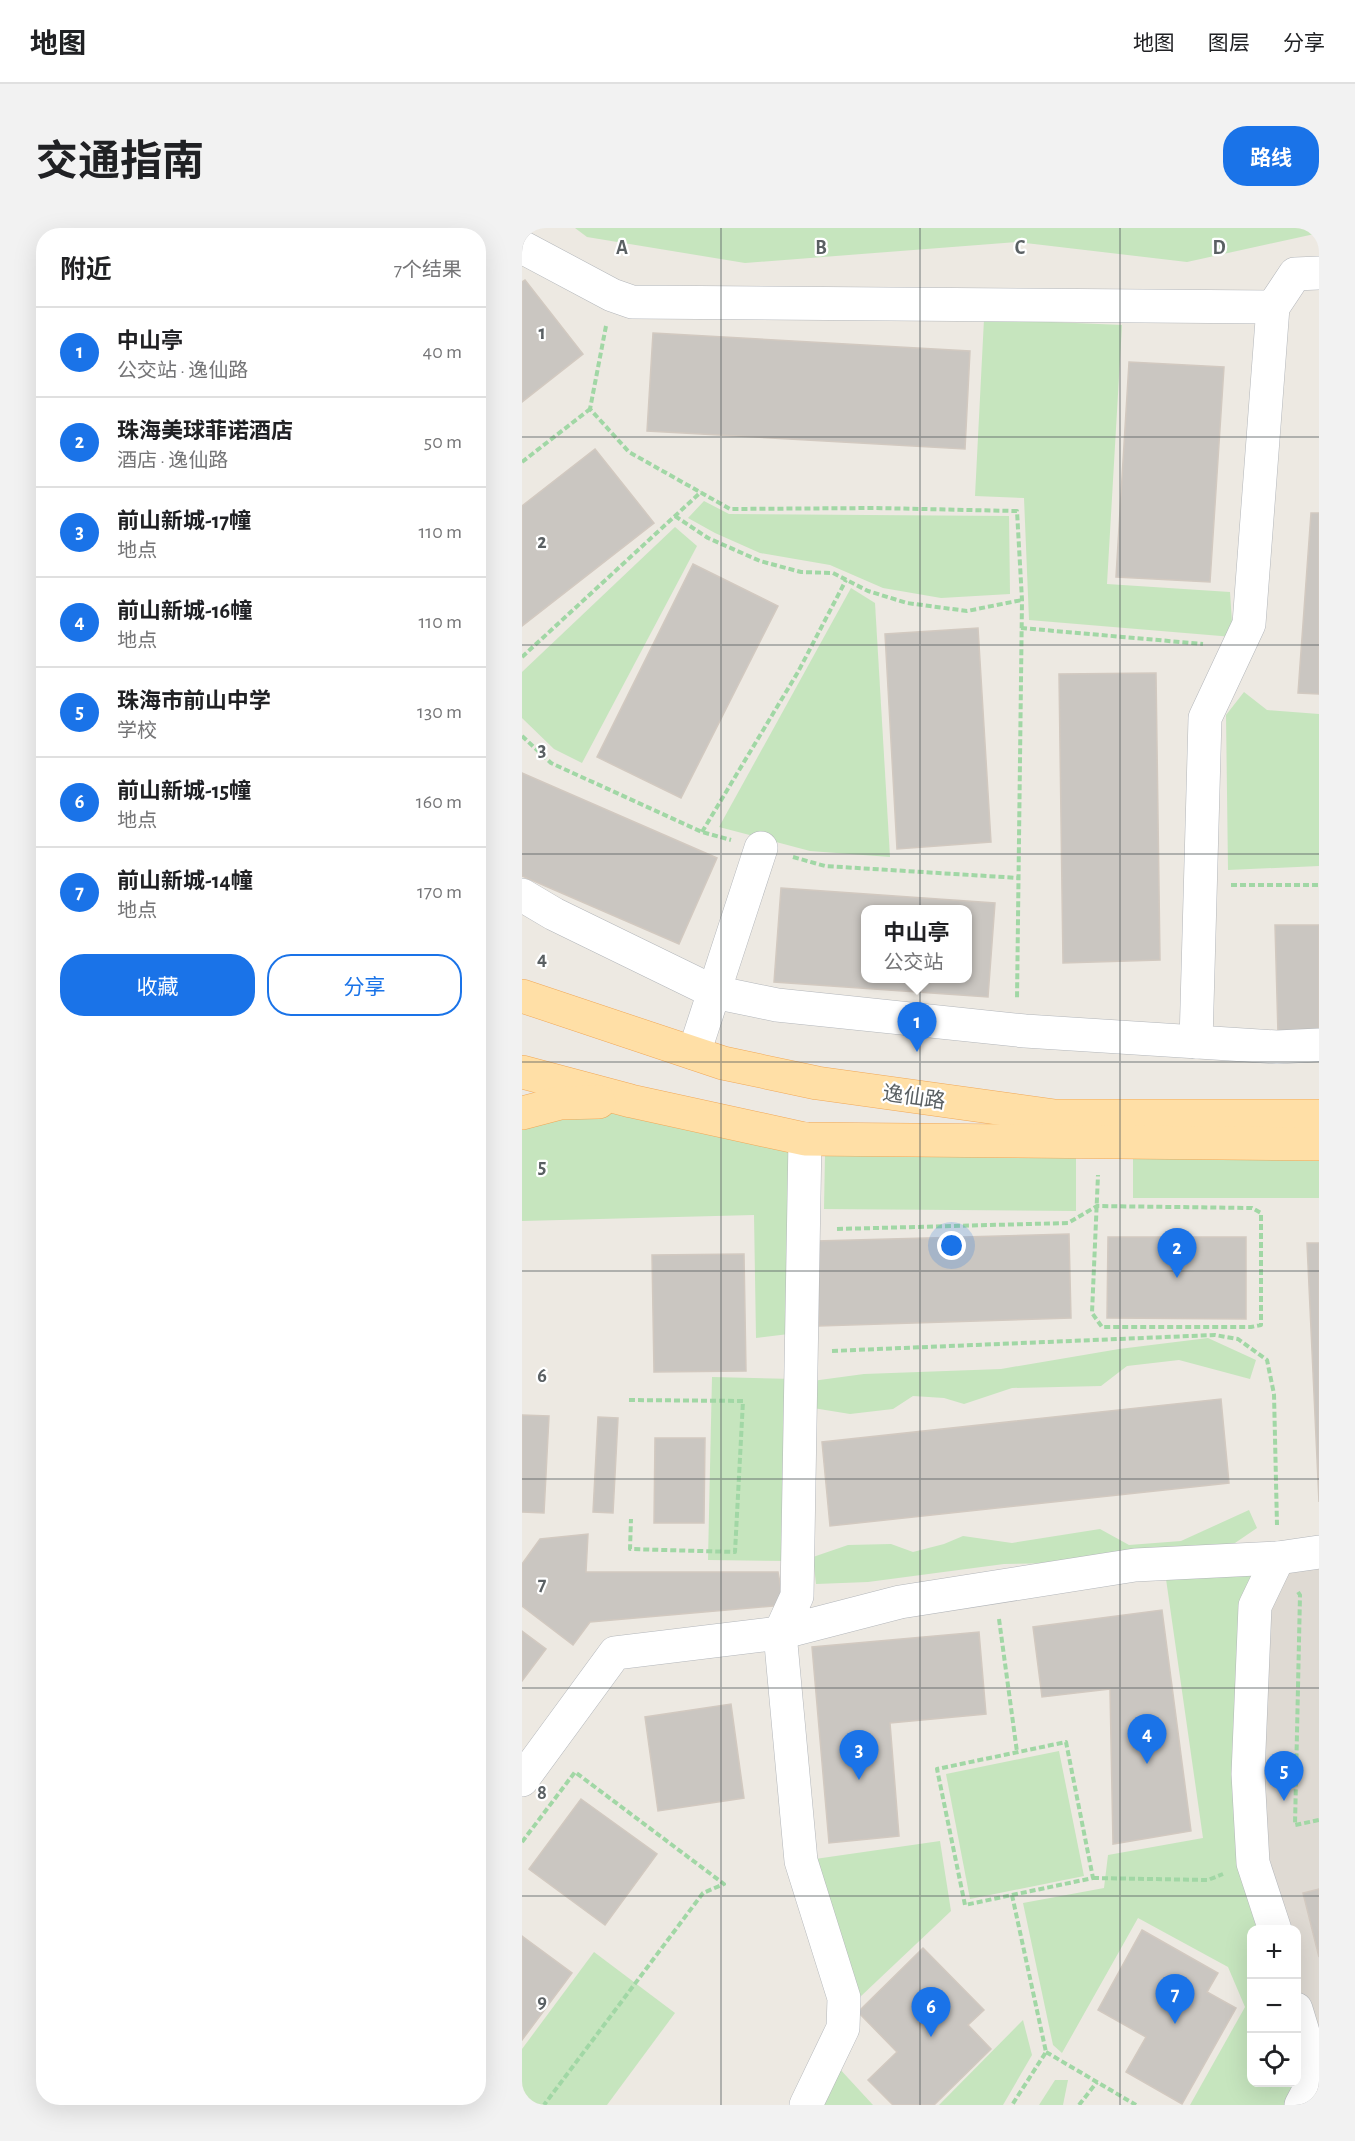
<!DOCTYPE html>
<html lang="zh">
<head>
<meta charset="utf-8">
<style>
	:root { --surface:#fff; --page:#f2f2f2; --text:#202124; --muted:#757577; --line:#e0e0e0; --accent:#1a73e8 }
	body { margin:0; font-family:"Alegreya Sans","Noto Sans SC",sans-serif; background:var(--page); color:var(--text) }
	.controls { position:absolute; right:18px; bottom:18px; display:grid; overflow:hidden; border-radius:12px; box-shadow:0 6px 24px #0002 }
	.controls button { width:54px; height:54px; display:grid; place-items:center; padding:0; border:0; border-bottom:2px solid var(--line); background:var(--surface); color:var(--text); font:30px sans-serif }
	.you { position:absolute; left:430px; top:1018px; width:21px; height:21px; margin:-15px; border:4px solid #fff; border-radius:50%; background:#1a73e8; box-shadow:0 0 0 9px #1a73e833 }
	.badge { display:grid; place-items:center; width:39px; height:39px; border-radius:50%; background:var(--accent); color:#fff; font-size:20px; font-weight:700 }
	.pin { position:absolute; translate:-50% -50px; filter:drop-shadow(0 2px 3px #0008) }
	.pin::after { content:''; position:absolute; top:32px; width:21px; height:18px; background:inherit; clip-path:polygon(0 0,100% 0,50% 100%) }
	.popup { position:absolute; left:339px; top:677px; width:111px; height:78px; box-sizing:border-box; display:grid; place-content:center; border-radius:12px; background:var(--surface); filter:drop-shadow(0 2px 4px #0005); font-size:20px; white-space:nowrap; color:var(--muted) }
	.popup b { font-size:22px; color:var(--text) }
	.popup::after { content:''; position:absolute; left:50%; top:100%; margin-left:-12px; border:12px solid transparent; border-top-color:var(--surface) }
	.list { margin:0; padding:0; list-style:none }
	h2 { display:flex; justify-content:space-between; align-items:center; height:78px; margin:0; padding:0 24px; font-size:26px }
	h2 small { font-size:20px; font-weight:400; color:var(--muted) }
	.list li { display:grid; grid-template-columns:39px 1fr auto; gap:18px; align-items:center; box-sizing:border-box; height:90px; padding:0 24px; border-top:2px solid var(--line) }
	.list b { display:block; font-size:22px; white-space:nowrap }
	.list p { margin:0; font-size:20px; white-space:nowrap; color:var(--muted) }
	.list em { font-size:20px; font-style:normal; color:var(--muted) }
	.actions { display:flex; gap:12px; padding:18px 24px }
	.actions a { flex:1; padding:14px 0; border:2px solid var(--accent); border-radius:24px; text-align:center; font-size:21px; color:var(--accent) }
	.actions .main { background:var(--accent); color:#fff }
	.icon { flex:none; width:33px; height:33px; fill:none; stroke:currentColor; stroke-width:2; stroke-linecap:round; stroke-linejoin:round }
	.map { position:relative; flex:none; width:797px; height:1877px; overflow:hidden; border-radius:24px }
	header { display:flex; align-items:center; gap:36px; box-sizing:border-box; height:84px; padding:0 30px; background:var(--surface); border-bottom:2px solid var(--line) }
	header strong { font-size:28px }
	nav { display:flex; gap:33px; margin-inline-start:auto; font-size:21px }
	.intro { display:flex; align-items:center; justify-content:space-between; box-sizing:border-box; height:144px; padding:0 36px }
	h1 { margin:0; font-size:42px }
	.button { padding:15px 27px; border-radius:24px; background:var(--accent); color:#fff; font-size:21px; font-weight:700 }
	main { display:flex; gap:36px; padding:0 36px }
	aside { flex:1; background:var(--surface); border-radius:24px; box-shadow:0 6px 24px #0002 }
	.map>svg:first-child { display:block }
	.education { fill:#dfdad3 }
	.green { fill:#c6e5be }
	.building { fill:#cac6c1; stroke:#d2c9c0; stroke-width:1.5; fill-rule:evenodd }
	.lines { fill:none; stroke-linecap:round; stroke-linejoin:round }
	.minor-casing { stroke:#b3b6ba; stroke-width:34 }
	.major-casing { stroke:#f1a858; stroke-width:34 }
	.path { stroke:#a1d7a5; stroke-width:4; stroke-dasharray:6 3; stroke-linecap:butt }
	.minor { stroke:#fff; stroke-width:33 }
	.major { stroke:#ffdfa6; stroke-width:33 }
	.grid { fill:none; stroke:#5a6063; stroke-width:1.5; stroke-opacity:0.55 }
	.labels { text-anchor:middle; stroke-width:4.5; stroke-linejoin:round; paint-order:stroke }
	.street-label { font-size:21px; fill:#5a6063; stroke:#fff }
	.grid-label { font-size:20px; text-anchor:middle; font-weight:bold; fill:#5a6063; stroke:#fff; stroke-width:4.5; stroke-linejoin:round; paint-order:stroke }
</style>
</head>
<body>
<header>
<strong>地图</strong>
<nav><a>地图</a><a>图层</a><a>分享</a></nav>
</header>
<div class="intro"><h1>交通指南</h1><a class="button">路线</a></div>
<main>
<aside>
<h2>附近<small>7个结果</small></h2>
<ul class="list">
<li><span class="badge">1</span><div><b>中山亭</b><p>公交站 · 逸仙路</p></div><em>40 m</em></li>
<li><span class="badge">2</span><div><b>珠海美球菲诺酒店</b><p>酒店 · 逸仙路</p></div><em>50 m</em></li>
<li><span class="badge">3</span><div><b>前山新城-17幢</b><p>地点</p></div><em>110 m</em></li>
<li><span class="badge">4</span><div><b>前山新城-16幢</b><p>地点</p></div><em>110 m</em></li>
<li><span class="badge">5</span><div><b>珠海市前山中学</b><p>学校</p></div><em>130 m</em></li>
<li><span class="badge">6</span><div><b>前山新城-15幢</b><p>地点</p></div><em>160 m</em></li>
<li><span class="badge">7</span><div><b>前山新城-14幢</b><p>地点</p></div><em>170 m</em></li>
</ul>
<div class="actions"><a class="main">收藏</a><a>分享</a></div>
</aside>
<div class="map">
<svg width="797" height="1877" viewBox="0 0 797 1877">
	<rect width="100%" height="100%" fill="#ede9e2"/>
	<polygon class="education" points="797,1324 797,1877 775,1781 774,1702 753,1701 726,1546 756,1330"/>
	<g class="green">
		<polygon points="53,0 797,0 797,5 665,34 495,14 223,35 65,9"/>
		<polygon points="462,91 600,97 585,356 708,364 711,409 507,392 502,270 453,268"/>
		<polygon points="182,273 207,286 487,288 488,366 419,370 361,360 308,337 238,325 193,305 166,290"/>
		<polygon points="153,299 175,318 60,535 32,521 0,490 0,444"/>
		<polygon points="329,360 353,375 368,629 288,623 197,599"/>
		<polygon points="722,464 745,482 797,486 797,638 706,642 704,487"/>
		<polygon points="109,881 278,923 275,1105 234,1110 232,987 0,993 0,892"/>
		<polygon points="611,922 797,923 797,970 611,970"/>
		<polygon points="303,926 554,926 554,983 302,981"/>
		<polygon points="686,1110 734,1132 728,1151 657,1132 605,1138 579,1158 490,1160 442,1176 422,1170 391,1168 371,1181 328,1186 291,1180 290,1153 342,1146 479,1141 597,1121"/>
		<polygon points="190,1149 273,1151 269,1333 186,1332"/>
		<polygon points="727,1282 735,1300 691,1330 603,1334 482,1336 346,1354 294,1356 291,1329 326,1317 369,1316 391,1324 422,1316 441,1308 490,1315 578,1301 607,1317 659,1313"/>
		<polygon points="732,1341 740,1701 730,1702 730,1854 774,1855 765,1877 668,1877 723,1779 706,1739 616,1690 540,1825 531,1817 501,1675 582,1660 586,1627 681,1610 643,1344"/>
		<polygon points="537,1523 562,1648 448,1671 424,1546"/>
		<polygon points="418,1613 429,1683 338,1769 293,1631"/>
		<polygon points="72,1724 153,1785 85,1877 0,1877 0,1821"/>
		<polygon points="501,1792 510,1827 481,1877 417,1877"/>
		<polygon points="315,1838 351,1877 298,1877"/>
		<polygon points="533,1852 546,1852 541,1877 517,1877"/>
	</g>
	<g class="building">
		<polygon points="3,52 61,126 0,174 0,54"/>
		<polygon points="131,105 448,123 443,221 125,203"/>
		<polygon points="607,134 702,139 688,354 594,349"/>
		<polygon points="73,221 132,295 0,398 0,278"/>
		<polygon points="789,285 797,285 797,466 776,465"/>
		<polygon points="171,336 256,378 159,570 75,529"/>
		<polygon points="456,400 469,614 375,621 363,406"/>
		<polygon points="634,445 638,732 541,735 537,446"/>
		<polygon points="0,545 195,630 157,716 0,648"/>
		<path d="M 259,660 L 473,675 L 466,769 L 252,754 ZM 344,682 L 446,682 L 446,750 L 344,750 Z"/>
		<polygon points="753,697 797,697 797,803 756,806"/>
		<polygon points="547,1006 549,1090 297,1098 294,1013"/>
		<polygon points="586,1009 724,1009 724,1091 585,1090"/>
		<polygon points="785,1015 797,1015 797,1274"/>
		<polygon points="222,1026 224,1143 132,1144 130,1027"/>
		<polygon points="699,1171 707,1255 308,1298 300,1214"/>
		<polygon points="0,1187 27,1188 22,1285 0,1284"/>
		<polygon points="76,1189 96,1190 91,1285 71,1284"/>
		<polygon points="133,1210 183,1210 182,1295 132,1295"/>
		<polygon points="66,1306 64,1344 256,1344 262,1377 68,1394 51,1417 0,1378 0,1336 18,1311"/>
		<polygon points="640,1382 669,1603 591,1616 588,1461 520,1469 511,1399"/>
		<polygon points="0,1403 24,1421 0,1453"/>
		<polygon points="457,1404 464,1486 368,1495 377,1608 307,1615 290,1419"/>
		<polygon points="209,1476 222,1570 136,1583 123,1489"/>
		<polygon points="59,1571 135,1626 83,1697 7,1641"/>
		<polygon points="797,1661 797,1729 781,1665"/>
		<polygon points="620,1702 696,1745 685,1764 714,1780 660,1876 604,1844 624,1809 576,1782"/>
		<polygon points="0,1708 50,1745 0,1812"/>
		<polygon points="401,1720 462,1782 446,1797 469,1821 412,1877 371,1877 346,1852 375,1824 336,1784"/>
	</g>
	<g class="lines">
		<g class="minor-casing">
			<g id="minor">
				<polyline points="0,19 90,67 110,74 751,79"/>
				<polyline points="0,667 32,686 192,764 255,777 503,803 755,819 797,817"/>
				<polyline points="674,814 683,490 727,396 751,79 773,46 797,45"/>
				<polyline points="172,825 239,620"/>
				<polyline points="283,911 275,1368 258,1405 378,1374 613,1337 756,1330"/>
				<polyline points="0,1552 93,1425 258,1405 279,1633 322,1770 321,1800 284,1877"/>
				<polyline points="753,1702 731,1635 726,1546 733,1378 756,1330 797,1324"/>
				<polyline points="774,1781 781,1804 788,1860 779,1877"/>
			</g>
		</g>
		<g class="major-casing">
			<g id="major">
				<polyline points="0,768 201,835 295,855 533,888 797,888"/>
				<polyline points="0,844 109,873 283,911 797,916"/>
				<polyline points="0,885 38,875 77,874"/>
			</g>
		</g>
		<g class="path">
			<polyline points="84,98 68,181 107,224 208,281 352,280 495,283 500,372 495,771"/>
			<polyline points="0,234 68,181"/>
			<polyline points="153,288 186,310 238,333 279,344 311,345 346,363 385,375 445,383 500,372"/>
			<polyline points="499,400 681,416"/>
			<polyline points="0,429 179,264"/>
			<polyline points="0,508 29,535 180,604 209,612"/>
			<polyline points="180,604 276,444 324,352"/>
			<polyline points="271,629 303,638 497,650"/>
			<polyline points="709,657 797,657"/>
			<polyline points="315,1001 546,995 575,978 730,980 739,985 739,1097 729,1099 580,1099 570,1085 576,947"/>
			<polyline points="310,1123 693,1107 716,1111 745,1132 752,1166 755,1297"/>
			<polyline points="107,1172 221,1173 213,1324 108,1321 109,1291"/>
			<polyline points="776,1364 778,1367 773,1597 797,1592"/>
			<polyline points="477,1391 495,1524"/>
			<polyline points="0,1614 53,1544 202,1656 181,1665 22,1877"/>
			<polyline points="571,1650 686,1652 701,1646"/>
			<polyline points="490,1667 571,1650 544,1514 415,1541 443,1677 490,1667 524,1824 490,1877"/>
			<polyline points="524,1824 614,1877"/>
			<polyline points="557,1877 575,1854"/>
		</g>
		<use href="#minor" class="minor"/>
		<use href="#major" class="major"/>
	</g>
	<path class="grid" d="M 199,0 L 199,1877M 398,0 L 398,1877M 598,0 L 598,1877M 0,209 L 797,209M 0,417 L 797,417M 0,626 L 797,626M 0,834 L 797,834M 0,1043 L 797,1043M 0,1251 L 797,1251M 0,1460 L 797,1460M 0,1668 L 797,1668"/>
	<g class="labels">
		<g class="street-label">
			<text transform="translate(392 869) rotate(8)" y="7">逸仙路</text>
		</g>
	</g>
	<g class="grid-label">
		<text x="100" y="26">A</text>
		<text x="299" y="26">B</text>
		<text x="498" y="26">C</text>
		<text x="697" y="26">D</text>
		<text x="20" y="111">1</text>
		<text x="20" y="320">2</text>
		<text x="20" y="528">3</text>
		<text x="20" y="737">4</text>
		<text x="20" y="945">5</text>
		<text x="20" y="1154">6</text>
		<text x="20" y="1362">7</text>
		<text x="20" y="1571">8</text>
		<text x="20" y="1780">9</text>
	</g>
</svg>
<div class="controls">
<button>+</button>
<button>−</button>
<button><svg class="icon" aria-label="locate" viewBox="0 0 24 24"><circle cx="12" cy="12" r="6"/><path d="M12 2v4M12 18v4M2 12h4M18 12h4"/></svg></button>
</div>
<div class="you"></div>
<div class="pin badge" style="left:395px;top:824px">1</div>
<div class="popup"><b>中山亭</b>公交站</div>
<div class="pin badge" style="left:655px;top:1050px">2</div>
<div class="pin badge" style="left:337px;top:1552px">3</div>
<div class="pin badge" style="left:625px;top:1536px">4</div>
<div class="pin badge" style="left:762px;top:1573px">5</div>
<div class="pin badge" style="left:409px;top:1809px">6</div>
<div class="pin badge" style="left:653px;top:1796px">7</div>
</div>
</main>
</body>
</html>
